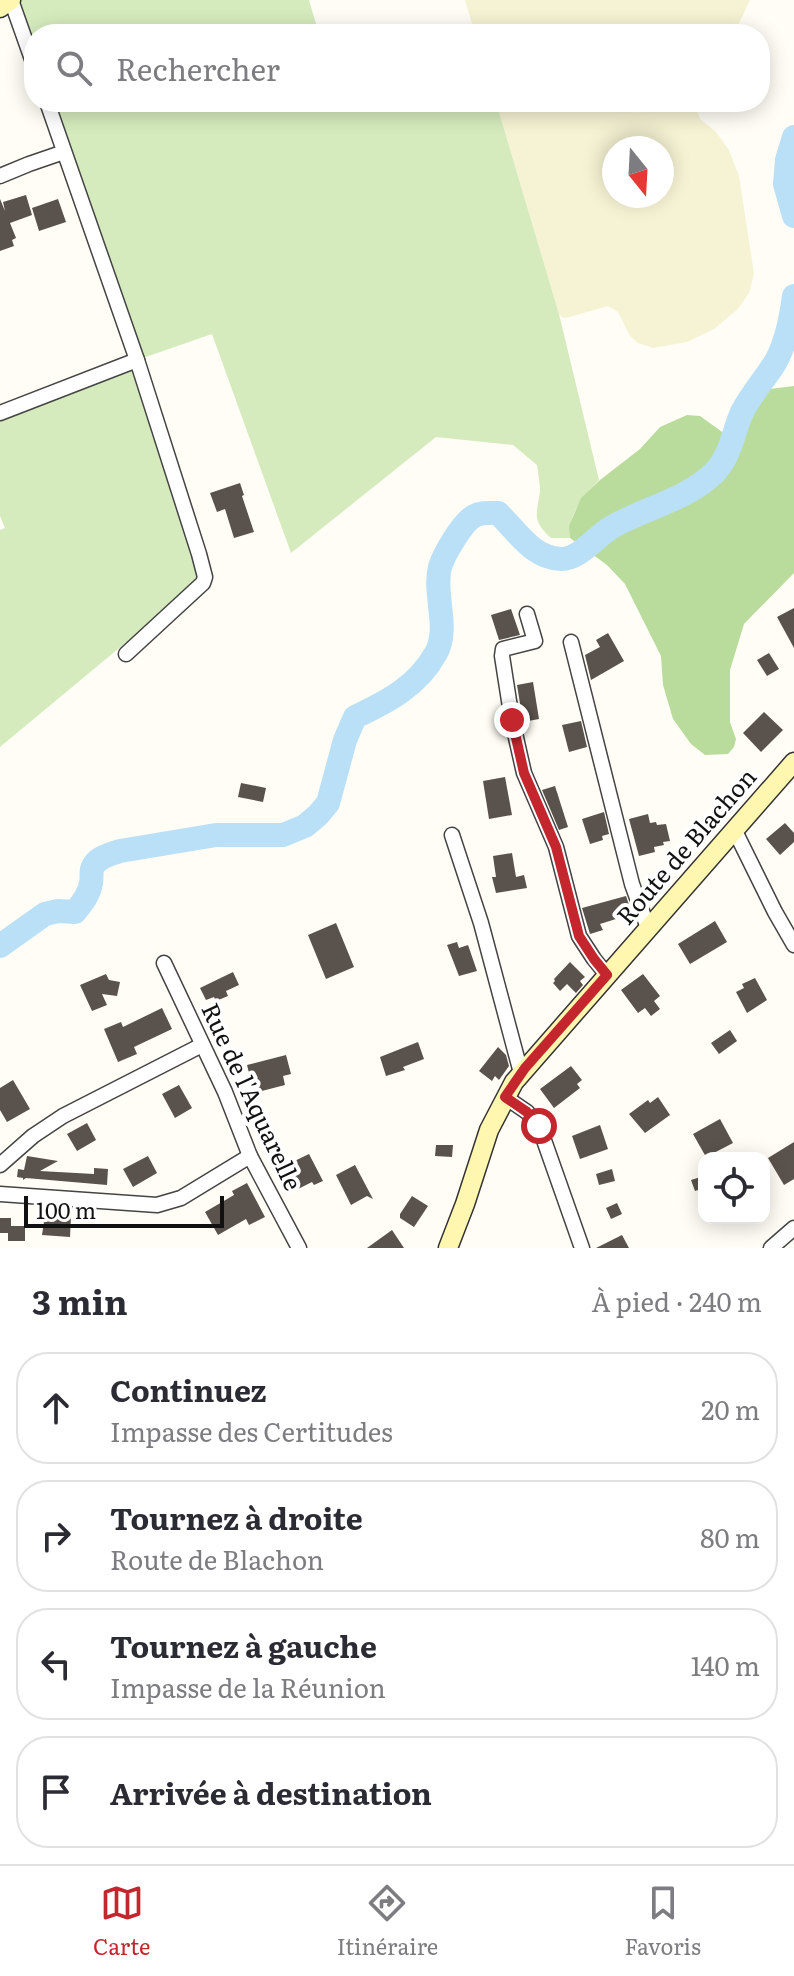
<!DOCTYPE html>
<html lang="fr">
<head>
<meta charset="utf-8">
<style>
	:root { --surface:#fff; --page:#f2f2f3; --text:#2b2b33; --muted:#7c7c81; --line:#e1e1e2; --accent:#c4262e }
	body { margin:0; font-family:Literata,serif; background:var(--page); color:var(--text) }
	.controls { position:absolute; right:24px; bottom:24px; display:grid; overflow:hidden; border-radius:16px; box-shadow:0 4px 20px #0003 }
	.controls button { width:72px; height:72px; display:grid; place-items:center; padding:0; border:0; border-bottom:2px solid var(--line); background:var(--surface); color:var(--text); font:40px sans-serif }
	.compass { position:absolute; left:602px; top:136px; width:72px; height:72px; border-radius:50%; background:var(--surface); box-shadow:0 4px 20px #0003; rotate:162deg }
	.scale { position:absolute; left:24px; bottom:20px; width:200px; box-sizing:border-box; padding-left:8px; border:4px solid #111; border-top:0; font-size:22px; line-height:28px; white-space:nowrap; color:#111; -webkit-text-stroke:6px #fff; paint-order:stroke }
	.stop { position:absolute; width:24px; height:24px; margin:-18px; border:6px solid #c4262e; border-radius:50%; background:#fff }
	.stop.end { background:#c4262e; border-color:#fff; box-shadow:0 2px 8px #0008 }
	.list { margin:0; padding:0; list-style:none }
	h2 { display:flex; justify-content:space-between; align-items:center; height:104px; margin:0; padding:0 32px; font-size:34px }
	h2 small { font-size:26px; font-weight:400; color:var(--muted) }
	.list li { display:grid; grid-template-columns:52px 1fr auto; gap:24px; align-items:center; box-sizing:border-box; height:112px; margin:0 16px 16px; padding:0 16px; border:2px solid var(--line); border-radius:32px }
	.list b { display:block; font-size:30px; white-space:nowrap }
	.list p { margin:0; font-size:26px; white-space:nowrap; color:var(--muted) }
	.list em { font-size:26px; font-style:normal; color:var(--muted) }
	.icon { flex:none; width:44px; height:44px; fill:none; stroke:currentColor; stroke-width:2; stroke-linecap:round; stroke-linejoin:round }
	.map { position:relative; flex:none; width:794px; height:1248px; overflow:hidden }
	.search { position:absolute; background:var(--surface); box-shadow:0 4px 20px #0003; left:24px; right:24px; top:24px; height:88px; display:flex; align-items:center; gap:20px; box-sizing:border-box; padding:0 28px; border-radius:32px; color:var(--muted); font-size:30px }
	.sheet { height:616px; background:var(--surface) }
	nav { display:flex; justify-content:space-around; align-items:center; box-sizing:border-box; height:112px; border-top:2px solid var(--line); background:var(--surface); font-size:22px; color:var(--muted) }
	nav a { display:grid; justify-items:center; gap:4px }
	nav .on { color:var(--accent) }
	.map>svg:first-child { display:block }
	.farmland { fill:#f6f3d4; fill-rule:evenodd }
	.green { fill:#d5ebbd }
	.forest { fill:#b9dc9c }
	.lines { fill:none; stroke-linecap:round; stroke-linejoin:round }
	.river { stroke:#b9e0f7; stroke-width:24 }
	.building { fill:#5a524d }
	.street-casing { stroke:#444; stroke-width:17 }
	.secondary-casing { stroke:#333; stroke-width:21 }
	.street { stroke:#fff; stroke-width:14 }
	.secondary { stroke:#fff6b0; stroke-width:18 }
	.route { stroke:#c4262e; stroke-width:10 }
	.labels { text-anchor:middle; stroke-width:8; stroke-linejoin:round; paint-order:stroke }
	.street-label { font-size:24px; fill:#111; stroke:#fff }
</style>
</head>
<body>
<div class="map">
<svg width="794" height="1248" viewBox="0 0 794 1248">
	<rect width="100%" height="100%" fill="#fffdf5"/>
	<g class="farmland">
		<polygon points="465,0 750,0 734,34 475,34"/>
		<path d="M 496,102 L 694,102 L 700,119 L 716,132 L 729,150 L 739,176 L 754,274 L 749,293 L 738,309 L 714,329 L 687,342 L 653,348 L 638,343 L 630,336 L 618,312 L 608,306 L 566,318 L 562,317 L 559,314 ZM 614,148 L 662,148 L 662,196 L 614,196 Z"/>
	</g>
	<g class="green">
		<polygon points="11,0 309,0 319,34 34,34 34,65"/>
		<path d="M 47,102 L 496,102 L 559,314 L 599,480 C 583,496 568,514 570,538 L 551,538 C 531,520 537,514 540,491 C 540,482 538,473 537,465 L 513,445 L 436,437 L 291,553 L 212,334 L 137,360 L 200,575 L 195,585 L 0,747 L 0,530 L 5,528 L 0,516 L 0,413 L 137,360 Z"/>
	</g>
	<polygon class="forest" points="794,386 794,573 744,624 730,670 730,722 736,739 734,747 728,754 705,755 691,744 673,719 663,685 661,656 625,584 607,565 570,538 569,526 581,498 600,480 640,449 660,427 687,415 700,416 725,434 741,431 750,414 770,389"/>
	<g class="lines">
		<g class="river">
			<polyline points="794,137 787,160 785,184 794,216"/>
			<path d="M 0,946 L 45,914 L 58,911 L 75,912 C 82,903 89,895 91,883 C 92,881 91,871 92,869 C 95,858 110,854 120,851 L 216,835 L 283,835 L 305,826 L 318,815 L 328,803 L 345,740 L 355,717 C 387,702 418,686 436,653 C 450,628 433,594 440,567 C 444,554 462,523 474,516 C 481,512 490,513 498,513 C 517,531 532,558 561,559 C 580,559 596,536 612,527 C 645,508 686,500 714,473 C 731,456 733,432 742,412 C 750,396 763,381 773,366 C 786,346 791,319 794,296"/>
		</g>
	</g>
	<g class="building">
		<polygon points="26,195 32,215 10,223 16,238 12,240 14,246 0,251 0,199 5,211 3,202"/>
		<polygon points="58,199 66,222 39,231 32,208"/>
		<polygon points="240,483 244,495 242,496 254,532 234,538 225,509 217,512 210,493"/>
		<polygon points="794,608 794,648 777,617"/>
		<polygon points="511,609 520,635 499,640 491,615"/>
		<polygon points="608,633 624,661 591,680 585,655 600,647 596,640"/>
		<polygon points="769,653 779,669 767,676 757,660"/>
		<polygon points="533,682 539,719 523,722 517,685"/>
		<polygon points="764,712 783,730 761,752 743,733"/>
		<polygon points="581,721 587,747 569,752 562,725"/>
		<polygon points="505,777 512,815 489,819 483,781"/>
		<polygon points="241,783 266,788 263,802 238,797"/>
		<polygon points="555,786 568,827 559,830 542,790"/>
		<polygon points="604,812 609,834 602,836 603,840 590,844 582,819"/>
		<polygon points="648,814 650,823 656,822 657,825 666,824 670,841 663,842 664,845 654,847 655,852 639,856 629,819"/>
		<polygon points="785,823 794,833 794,842 780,855 766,839"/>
		<polygon points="512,853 516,877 524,875 527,888 496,893 492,877 496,877 493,856"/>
		<polygon points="626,896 632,914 600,924 603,930 590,934 582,908"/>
		<polygon points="715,921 727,942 690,964 678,944"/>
		<polygon points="336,923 354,967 326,979 308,935"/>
		<polygon points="457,942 459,948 468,945 477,971 459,976 447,945"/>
		<polygon points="570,962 585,977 580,981 583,985 576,993 567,984 560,991 553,983 555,981 554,979"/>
		<polygon points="233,972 239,985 226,991 228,996 216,1001 214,997 206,1000 200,988"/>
		<polygon points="106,974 109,980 120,982 117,996 102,994 107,1005 92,1011 80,985"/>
		<polygon points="643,974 660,996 654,1001 660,1009 651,1016 645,1008 638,1013 621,990"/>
		<polygon points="755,978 767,1000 747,1013 736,992 744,988 742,984"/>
		<polygon points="162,1008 172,1029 134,1047 137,1054 118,1062 104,1029 121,1022 123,1027"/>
		<polygon points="730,1030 737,1041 719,1054 711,1043"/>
		<polygon points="418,1042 424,1059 403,1067 405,1070 386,1076 380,1057"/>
		<polygon points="498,1047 506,1055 509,1066 499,1080 495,1076 492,1081 479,1071"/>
		<polygon points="286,1055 291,1074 283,1076 285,1085 254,1093 247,1065"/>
		<polygon points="571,1066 582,1080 577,1084 580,1088 554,1108 540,1089"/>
		<polygon points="13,1080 30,1109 7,1122 0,1110 0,1088"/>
		<polygon points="179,1085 192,1108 175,1118 162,1094"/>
		<polygon points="658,1097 670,1115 645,1133 629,1114 648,1100 650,1103"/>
		<polygon points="720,1119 733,1143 706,1157 693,1134"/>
		<polygon points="87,1123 96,1140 77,1151 67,1134"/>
		<polygon points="600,1125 608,1149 580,1159 572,1136"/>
		<polygon points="794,1142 794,1179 784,1185 768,1158"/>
		<polygon points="436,1145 453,1145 452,1157 435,1156"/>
		<polygon points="309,1154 323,1181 314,1185 312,1182 292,1192 280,1168"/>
		<polygon points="27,1156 58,1161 40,1171 94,1174 94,1168 108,1169 107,1185 26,1178 23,1180 23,1178 17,1177 18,1169 24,1170"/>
		<polygon points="148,1156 157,1173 133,1187 123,1169"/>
		<polygon points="355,1165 373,1199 367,1196 351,1205 336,1175"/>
		<polygon points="612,1169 615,1181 599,1185 596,1174"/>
		<polygon points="704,1176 704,1188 695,1191 691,1180"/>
		<polygon points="247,1183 265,1217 249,1225 246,1219 218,1235 205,1212 234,1195 232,1191"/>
		<polygon points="412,1196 428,1206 414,1227 400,1218 400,1214"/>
		<polygon points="617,1203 622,1214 611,1219 606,1208"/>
		<polygon points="45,1215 71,1216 70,1237 42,1235"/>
		<polygon points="0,1218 11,1218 11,1226 25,1226 25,1241 8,1241 8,1233 0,1233"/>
		<polygon points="392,1230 404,1248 367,1248"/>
		<polygon points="622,1235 629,1248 596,1248"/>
	</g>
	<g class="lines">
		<g class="street-casing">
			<g id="street">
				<polyline points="11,0 34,65"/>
				<polyline points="0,176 29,164 64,152"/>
				<polyline points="0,413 137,360 47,102"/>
				<polyline points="527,614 535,641 503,649 502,656 512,720 524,773 556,847 579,936 594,959 607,975"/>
				<polyline points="571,642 632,884 648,928"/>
				<polyline points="126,654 203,583 205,577 199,554 137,360"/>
				<polyline points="734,829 775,912 794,945"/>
				<polyline points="452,835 481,923 521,1073"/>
				<polyline points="164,963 225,1092 250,1156 299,1248"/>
				<polyline points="505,1097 527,1112 539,1126 582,1248"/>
				<polyline points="0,1165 33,1136 63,1116 202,1045"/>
				<polyline points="0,1194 157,1205 181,1198 250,1156"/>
				<polyline points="771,1248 794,1228"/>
			</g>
		</g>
		<g class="secondary-casing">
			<g id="secondary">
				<polyline points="0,8 11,0"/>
				<polyline points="448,1248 465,1204 489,1130 514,1082 794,762"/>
			</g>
		</g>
		<use href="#street" class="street"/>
		<use href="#secondary" class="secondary"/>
	</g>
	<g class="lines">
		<polyline class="route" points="512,720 524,773 556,847 579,936 594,959 607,975 525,1068 505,1097 527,1112 539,1126"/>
	</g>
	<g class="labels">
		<g class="street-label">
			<text transform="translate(687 847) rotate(-49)" y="8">Route de Blachon</text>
			<text transform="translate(251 1097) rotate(65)" y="8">Rue de l'Aquarelle</text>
		</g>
	</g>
</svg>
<div class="controls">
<button><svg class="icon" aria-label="locate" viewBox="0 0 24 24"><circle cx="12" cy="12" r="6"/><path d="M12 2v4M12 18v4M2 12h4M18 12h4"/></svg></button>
</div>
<svg class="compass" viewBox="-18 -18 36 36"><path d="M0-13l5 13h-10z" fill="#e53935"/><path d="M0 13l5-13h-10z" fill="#7c7c81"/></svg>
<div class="scale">100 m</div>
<div class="stop" style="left:539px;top:1126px"></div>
<div class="stop end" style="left:512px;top:720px"></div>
<div class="search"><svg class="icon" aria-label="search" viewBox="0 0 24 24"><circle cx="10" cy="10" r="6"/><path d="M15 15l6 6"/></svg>Rechercher</div>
</div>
<section class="sheet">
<h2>3 min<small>À pied · 240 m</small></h2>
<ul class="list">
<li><svg class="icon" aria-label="ahead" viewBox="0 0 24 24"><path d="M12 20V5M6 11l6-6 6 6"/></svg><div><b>Continuez</b><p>Impasse des Certitudes</p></div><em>20 m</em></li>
<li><svg class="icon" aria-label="right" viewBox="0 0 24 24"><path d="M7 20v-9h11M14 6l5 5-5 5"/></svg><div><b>Tournez à droite</b><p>Route de Blachon</p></div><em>80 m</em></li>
<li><svg class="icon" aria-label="left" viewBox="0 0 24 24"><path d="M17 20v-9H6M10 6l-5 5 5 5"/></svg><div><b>Tournez à gauche</b><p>Impasse de la Réunion</p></div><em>140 m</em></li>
<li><svg class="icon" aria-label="arrive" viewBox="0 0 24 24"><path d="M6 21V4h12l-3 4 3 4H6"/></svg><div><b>Arrivée à destination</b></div></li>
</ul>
</section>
<nav>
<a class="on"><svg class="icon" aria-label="map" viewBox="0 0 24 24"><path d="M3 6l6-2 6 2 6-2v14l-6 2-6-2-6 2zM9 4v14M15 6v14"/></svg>Carte</a>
<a><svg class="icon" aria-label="directions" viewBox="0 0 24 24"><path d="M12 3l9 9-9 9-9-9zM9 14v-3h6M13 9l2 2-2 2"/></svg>Itinéraire</a>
<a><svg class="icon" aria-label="saved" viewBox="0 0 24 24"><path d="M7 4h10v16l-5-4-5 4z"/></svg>Favoris</a>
</nav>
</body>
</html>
